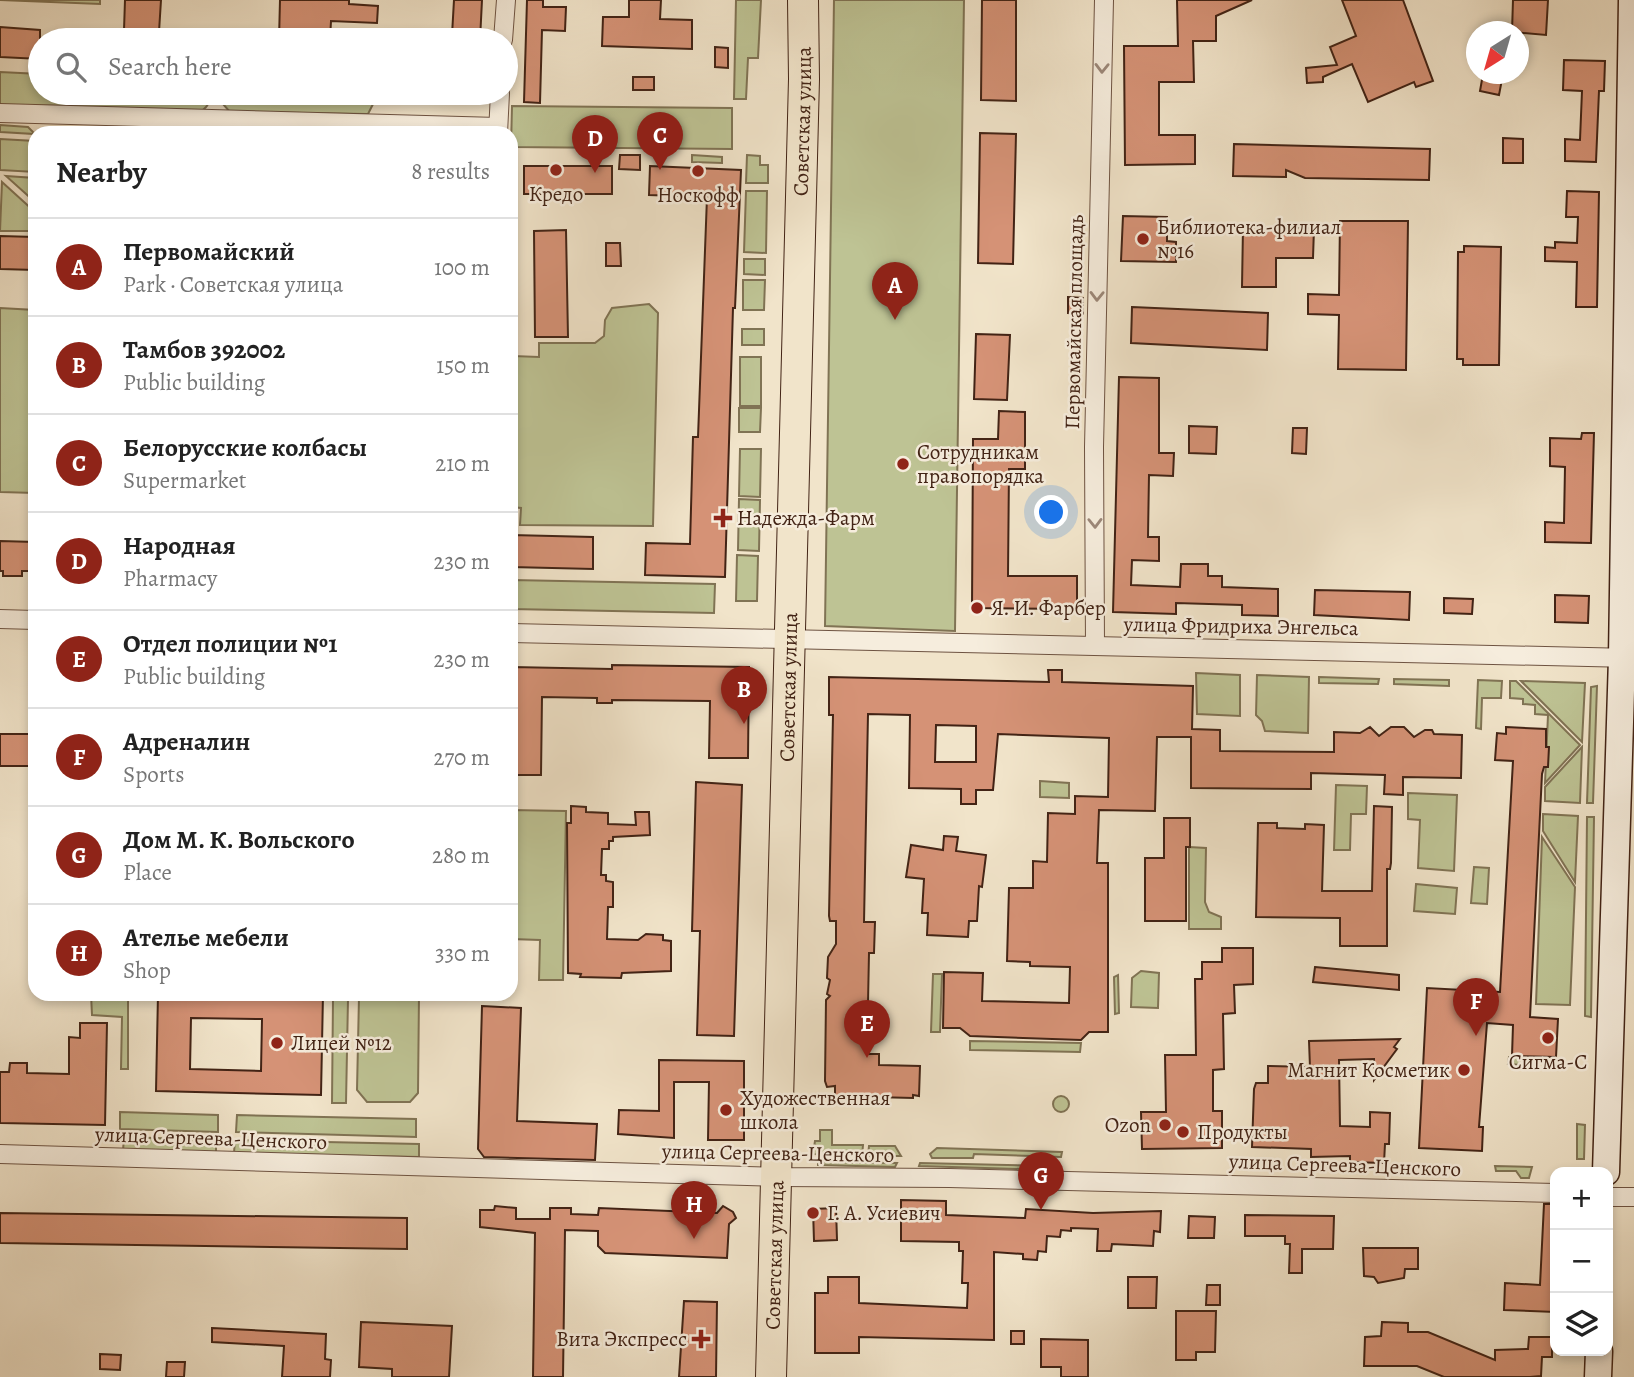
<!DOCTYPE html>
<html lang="en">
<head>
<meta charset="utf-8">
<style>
	:root { --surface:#fff; --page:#f6f6f6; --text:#222; --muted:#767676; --line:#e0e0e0; --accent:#8f2418 }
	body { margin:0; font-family:Alegreya,serif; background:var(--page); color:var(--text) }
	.controls { position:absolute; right:21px; bottom:21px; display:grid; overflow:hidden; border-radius:14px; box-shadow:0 4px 10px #0003 }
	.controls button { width:63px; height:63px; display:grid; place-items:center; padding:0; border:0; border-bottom:2px solid var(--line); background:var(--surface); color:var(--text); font:35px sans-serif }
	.compass { position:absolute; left:1466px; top:21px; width:63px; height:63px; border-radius:50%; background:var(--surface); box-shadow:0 4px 10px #0003; rotate:217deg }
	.you { position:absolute; left:1052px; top:513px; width:24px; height:24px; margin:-18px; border:5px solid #fff; border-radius:50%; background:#1a73e8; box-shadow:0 0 0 10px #1a73e833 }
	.badge { display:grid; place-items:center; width:46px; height:46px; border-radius:50%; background:var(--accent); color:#fff; font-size:23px; font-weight:700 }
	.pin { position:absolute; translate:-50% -58px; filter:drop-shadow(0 2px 4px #0008) }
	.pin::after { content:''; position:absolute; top:37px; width:24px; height:21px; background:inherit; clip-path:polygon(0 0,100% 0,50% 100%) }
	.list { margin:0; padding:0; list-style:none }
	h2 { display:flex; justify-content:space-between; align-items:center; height:91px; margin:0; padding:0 28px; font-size:30px }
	h2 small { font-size:23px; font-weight:400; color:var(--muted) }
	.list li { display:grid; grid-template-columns:46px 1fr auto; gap:21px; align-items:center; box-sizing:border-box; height:98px; padding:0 28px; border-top:2px solid var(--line) }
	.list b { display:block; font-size:26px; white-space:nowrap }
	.list p { margin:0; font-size:23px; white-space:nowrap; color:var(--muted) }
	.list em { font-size:23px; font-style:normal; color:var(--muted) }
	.icon { flex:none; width:38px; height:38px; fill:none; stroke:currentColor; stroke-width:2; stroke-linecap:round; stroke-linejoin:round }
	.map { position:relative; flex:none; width:1634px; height:1377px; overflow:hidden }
	.search { position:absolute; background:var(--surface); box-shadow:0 4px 10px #0003; left:28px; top:28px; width:490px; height:77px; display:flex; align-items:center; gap:18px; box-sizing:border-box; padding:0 24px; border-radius:38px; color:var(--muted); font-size:26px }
	.panel { position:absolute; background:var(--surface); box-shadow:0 4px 10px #0003; left:28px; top:126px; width:490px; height:875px; border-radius:21px }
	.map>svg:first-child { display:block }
	.green { fill:#bec394; stroke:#807354; stroke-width:2 }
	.building { fill:#d59276; stroke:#422315; stroke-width:2; fill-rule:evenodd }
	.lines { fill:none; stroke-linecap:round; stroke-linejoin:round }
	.street-casing { stroke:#6e5342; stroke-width:20 }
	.secondary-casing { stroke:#422315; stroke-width:29 }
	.primary-casing { stroke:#422315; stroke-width:32 }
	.street { stroke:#f6eddd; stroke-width:18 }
	.secondary { stroke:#f6eddd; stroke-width:26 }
	.primary { stroke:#f1e4ca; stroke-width:30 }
	.oneway { stroke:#9c8879 }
	.poi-dot { fill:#8f2418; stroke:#f6eddd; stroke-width:2.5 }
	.labels { text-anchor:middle; stroke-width:5; stroke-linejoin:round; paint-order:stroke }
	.street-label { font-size:21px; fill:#422315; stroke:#f6eddd }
	.poi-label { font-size:21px; fill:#422315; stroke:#f6eddd; text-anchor:start }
</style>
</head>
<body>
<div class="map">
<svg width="1634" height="1377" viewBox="0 0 1634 1377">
	<rect width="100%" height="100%" fill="#f1e4ca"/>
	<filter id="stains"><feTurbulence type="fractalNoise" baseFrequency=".00286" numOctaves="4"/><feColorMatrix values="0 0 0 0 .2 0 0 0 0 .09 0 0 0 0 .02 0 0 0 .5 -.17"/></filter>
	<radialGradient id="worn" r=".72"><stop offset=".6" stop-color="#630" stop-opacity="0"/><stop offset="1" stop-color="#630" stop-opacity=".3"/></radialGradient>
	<g class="green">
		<polygon points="0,0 100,0 100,4"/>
		<polygon points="736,0 761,0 758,58 748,58 746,99 734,99"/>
		<polygon points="834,0 964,0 955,631 825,626"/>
		<path d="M 0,72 L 40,74 L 40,93 L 210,93 C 210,104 207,108 197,114 L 0,109 Z"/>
		<polygon points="223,93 371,93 373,104 368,114 230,112 222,103"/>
		<polygon points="512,106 732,108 732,149 511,147"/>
		<polygon points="0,125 28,127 35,134 0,132"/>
		<polygon points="0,139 35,141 35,172 0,170"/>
		<polygon points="692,155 722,157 722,163 692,162"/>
		<polygon points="747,155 760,156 760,165 768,165 768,183 746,183"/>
		<polygon points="6,176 35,178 35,202"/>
		<polygon points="2,182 35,212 35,231 0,231"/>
		<polygon points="746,191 767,191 766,253 744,252"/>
		<polygon points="744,259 765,259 765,275 744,274"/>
		<polygon points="743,280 765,280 764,310 743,310"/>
		<polygon points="649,304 658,313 653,526 520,525 521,508 511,507 513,356 539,357 539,343 595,343 604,336 605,320 612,308"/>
		<polygon points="0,308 35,310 35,493 0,492"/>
		<rect x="742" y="329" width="22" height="16"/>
		<rect x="740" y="357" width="21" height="49"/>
		<polygon points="739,408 761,408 760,432 739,432"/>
		<polygon points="740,449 761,449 760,497 739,496"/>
		<polygon points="739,499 760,500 759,551 738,550"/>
		<polygon points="737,555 758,556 757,601 736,601"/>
		<polygon points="511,580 715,584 714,613 511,609"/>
		<polygon points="1196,673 1240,675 1240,716 1197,714"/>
		<polygon points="1257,675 1309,677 1308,733 1265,731 1262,721 1256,715"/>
		<polygon points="1319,677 1379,679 1378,684 1319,683"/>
		<polygon points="1394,679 1449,680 1449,686 1394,684"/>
		<polygon points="1478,680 1502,681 1501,698 1482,698 1481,729 1476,728"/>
		<polygon points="1510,681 1516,681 1580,745 1545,783 1548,715 1535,714 1535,705 1523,704 1523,699 1510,698"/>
		<polygon points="1521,681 1585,683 1582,742"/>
		<polygon points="1597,686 1593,803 1587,803 1591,687"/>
		<polygon points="1582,747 1580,803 1545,801 1545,787"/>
		<polygon points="1040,781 1069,783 1069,798 1040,797"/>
		<polygon points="1336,785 1367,786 1366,814 1351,814 1350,850 1334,850"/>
		<polygon points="1408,793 1457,795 1454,871 1418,868 1420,820 1408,819"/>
		<polygon points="511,810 566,811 563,980 539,980 540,940 511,939"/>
		<polygon points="1543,814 1578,816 1575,882 1543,831"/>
		<polygon points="1587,817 1594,817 1591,1017 1585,1016"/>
		<polygon points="1542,837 1575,887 1570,1005 1536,1004"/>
		<polygon points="1189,847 1206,848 1205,902 1209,912 1221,917 1221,929 1189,929"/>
		<polygon points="1474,867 1489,868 1487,904 1471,903"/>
		<polygon points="1416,884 1457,888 1455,914 1414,911"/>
		<polygon points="1141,971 1159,973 1158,1008 1131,1007 1132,978"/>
		<polygon points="933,974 942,974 940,1032 931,1032"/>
		<polygon points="1118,975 1119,1013 1115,1014 1114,977"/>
		<polygon points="91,994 128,994 128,1069 121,1069 122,1017 92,1015"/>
		<polygon points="361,994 419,995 418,1093 410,1102 367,1102 357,1090 359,997"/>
		<polygon points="333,998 348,999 346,1103 332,1103"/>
		<polygon points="970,1041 1081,1043 1080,1052 970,1050"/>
		<polygon points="1509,1057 1539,1059 1536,1066 1508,1064"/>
		<circle cx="1061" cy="1104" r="8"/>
		<polygon points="120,1112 218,1115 218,1132 120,1129"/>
		<polygon points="237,1115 416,1119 416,1137 236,1132"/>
		<polygon points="1577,1124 1585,1125 1584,1159 1577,1159"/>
		<polygon points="820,1130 832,1130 832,1145 863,1145 862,1156 813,1154 815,1141 820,1141"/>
		<polygon points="124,1137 216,1140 216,1153 123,1151"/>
		<polygon points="235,1140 419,1144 419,1157 234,1153"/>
		<polygon points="869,1146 895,1146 901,1156 868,1156"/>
		<polygon points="937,1148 1062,1152 1061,1157 974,1154 973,1158 932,1158 930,1154"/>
		<polygon points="818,1162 897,1163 895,1167 818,1165"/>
		<polygon points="920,1163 1055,1166 1055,1170 919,1166"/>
		<polygon points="1495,1166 1532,1167 1529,1178 1521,1178 1516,1171 1496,1171"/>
	</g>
	<g class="building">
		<polygon points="125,0 161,0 159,32 124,30"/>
		<polygon points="280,0 349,0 349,4 378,6 377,23 331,21 330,40 279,40"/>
		<polygon points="454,0 482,0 480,40 457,40 457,36 452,35"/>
		<polygon points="527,0 543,0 543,7 566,7 565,31 542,30 540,103 524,102"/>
		<polygon points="629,0 661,0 660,19 692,20 692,49 602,46 603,17 629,17"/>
		<polygon points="982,0 1016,0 1016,101 981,100"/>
		<polygon points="1177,0 1252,0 1216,16 1216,41 1193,41 1194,82 1159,82 1159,135 1195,135 1195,164 1125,165 1124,46 1178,46"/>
		<polygon points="1342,0 1403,0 1433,81 1416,87 1414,82 1368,102 1352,64 1323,77 1323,82 1307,83 1306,68 1337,65 1330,47 1356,36"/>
		<polygon points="1513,0 1548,0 1546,35 1512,32"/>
		<polygon points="0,27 40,30 40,59 0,57"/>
		<polygon points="715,47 728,48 728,68 715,67"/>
		<polygon points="1564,60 1605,61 1604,91 1599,91 1596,162 1565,161 1565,139 1580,140 1582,91 1563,90"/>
		<polygon points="1483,74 1503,74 1499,95 1480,91"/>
		<rect x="633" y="77" width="21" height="13"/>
		<polygon points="980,133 1016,134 1013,264 978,263"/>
		<polygon points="1503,138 1523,139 1523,163 1503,163"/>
		<polygon points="1234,144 1430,149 1429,180 1305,178 1286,170 1286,177 1233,176"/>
		<polygon points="620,155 640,155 640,170 619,169"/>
		<rect x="524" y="166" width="88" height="28"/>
		<polygon points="650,166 741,170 735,308 733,308 725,577 645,575 646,543 690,544 693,437 698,437 707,197 649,195"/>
		<polygon points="1567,191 1599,192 1597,307 1576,307 1577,262 1545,261 1545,247 1555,248 1555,242 1577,243 1578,217 1566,217"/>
		<polygon points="1123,216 1167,217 1167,241 1176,242 1176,262 1121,261"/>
		<polygon points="1340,221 1408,221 1406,370 1338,369 1339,315 1308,314 1308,294 1339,295"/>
		<polygon points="1243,227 1314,228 1313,258 1276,258 1276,287 1242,287"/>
		<polygon points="566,230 568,337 535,337 534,231"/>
		<polygon points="0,236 35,237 35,270 0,269"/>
		<polygon points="606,243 620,243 621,266 606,266"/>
		<polygon points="1464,246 1501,247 1499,365 1463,365 1463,359 1457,359 1458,252 1464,252"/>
		<polygon points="1068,297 1083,298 1083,314 1068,313"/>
		<polygon points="1132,307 1268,313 1267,350 1131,343"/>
		<polygon points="976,334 1010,335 1007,400 974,399"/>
		<polygon points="1119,377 1159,378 1159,453 1174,453 1173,476 1149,475 1148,537 1159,537 1159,561 1132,560 1131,585 1180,587 1181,564 1208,564 1208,576 1222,576 1222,587 1278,589 1278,616 1242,615 1242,605 1176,603 1176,614 1113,612"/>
		<polygon points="999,411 1025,412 1025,469 1009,469 1008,576 1077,576 1077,609 972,608 973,439 998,439"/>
		<polygon points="1189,426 1217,427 1216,454 1189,453"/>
		<polygon points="1293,428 1307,428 1306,454 1292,453"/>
		<polygon points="1582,433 1594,433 1591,543 1545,542 1545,522 1564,523 1565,467 1550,466 1550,438 1581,439"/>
		<polygon points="511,535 593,537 593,569 511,567"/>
		<polygon points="0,541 35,542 35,571 22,571 22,576 3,576 3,571 0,571"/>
		<polygon points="1315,590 1410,592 1409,620 1314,615"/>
		<polygon points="1555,595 1589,596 1588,623 1555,622"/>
		<polygon points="1444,598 1473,599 1472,614 1444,613"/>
		<polygon points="612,665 749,667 748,758 709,758 710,701 612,700 612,703 597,703 597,698 542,697 541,775 511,775 512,667 612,669"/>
		<path d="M 1048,670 L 1062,670 L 1062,682 L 1193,686 L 1192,729 L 1220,730 L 1220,751 L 1334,752 L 1334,732 L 1360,733 L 1370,727 L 1379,736 L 1391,727 L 1404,727 L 1414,737 L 1425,730 L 1432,730 L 1434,734 L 1462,735 L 1461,778 L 1403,777 L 1403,795 L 1384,794 L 1385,775 L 1311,773 L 1311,789 L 1191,788 L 1191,737 L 1157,737 L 1155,811 L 1099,810 L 1097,863 L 1108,863 L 1108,1032 L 1089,1032 L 1081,1040 L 970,1036 L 960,1028 L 943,1028 L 944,972 L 983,973 L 982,1001 L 1069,1003 L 1070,967 L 1030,966 L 1030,962 L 1007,961 L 1009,888 L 1033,888 L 1033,861 L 1047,862 L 1048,813 L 1075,814 L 1075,796 L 1108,797 L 1109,738 L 998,734 L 993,790 L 976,790 L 976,804 L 961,804 L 961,789 L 909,788 L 910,715 L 868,714 L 864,922 L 875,922 L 874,953 L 869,953 L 867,1054 L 879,1054 L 879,1065 L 920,1066 L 919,1096 L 913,1095 L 913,1098 L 835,1096 L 835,1086 L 827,1087 L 825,1081 L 826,1000 L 830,996 L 827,994 L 830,980 L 827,978 L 828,957 L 836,944 L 836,921 L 830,921 L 829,916 L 833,715 L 829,715 L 829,677 L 1049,682 ZM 936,725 L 976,726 L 976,762 L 935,762 Z"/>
		<polygon points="1506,727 1546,729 1546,747 1549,747 1548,767 1544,767 1542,774 1530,1017 1558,1019 1556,1057 1512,1056 1513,1025 1487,1023 1479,1127 1483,1127 1482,1151 1419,1148 1427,988 1500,992 1513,761 1495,760 1497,733 1506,734"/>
		<rect x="0" y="734" width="35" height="32"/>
		<polygon points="696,782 742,785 734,1036 697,1035 700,931 692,931"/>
		<polygon points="571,806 586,807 586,812 608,813 608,824 636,825 635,812 649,812 650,835 613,837 613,841 609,841 609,849 602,849 601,875 606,875 606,881 613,882 613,907 608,907 607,939 638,940 646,934 663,935 663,940 671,941 671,971 622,973 621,978 580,977 581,974 568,973 567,823 571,823"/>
		<polygon points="1374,806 1392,807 1391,863 1390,869 1387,869 1387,946 1340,946 1340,918 1256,917 1258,823 1277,823 1277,828 1305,829 1305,824 1324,825 1322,891 1372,891"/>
		<polygon points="1164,818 1190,818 1190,847 1186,847 1186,921 1145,921 1145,858 1164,858"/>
		<polygon points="944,836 958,837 956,851 986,855 982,887 979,886 977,921 969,921 968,937 927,935 928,913 922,913 924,879 906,877 911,845 943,850"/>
		<polygon points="1222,948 1253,948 1253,984 1234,985 1235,1013 1223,1014 1224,1069 1213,1070 1213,1111 1222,1111 1222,1148 1142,1149 1141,1112 1166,1112 1165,1055 1196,1055 1195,979 1202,979 1202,962 1222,962"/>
		<polygon points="1315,967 1399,975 1399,990 1313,982"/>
		<path d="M 158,994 L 323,994 L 321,1095 L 156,1091 ZM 191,1018 L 262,1019 L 261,1071 L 190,1069 Z"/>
		<polygon points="482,1006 521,1008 517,1121 597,1124 595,1160 484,1157 478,1149"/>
		<polygon points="80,1023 107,1023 105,1125 0,1123 0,1072 9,1072 10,1063 27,1063 27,1073 69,1074 69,1037 80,1038"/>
		<polygon points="1400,1039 1394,1047 1397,1049 1374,1080 1374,1059 1339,1060 1340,1126 1370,1127 1370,1112 1390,1113 1389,1144 1385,1144 1384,1163 1350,1162 1350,1156 1311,1157 1311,1149 1252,1147 1254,1089 1256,1083 1268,1083 1268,1066 1310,1067 1309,1041"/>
		<polygon points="659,1060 744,1061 744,1140 708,1140 709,1082 674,1082 674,1138 618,1134 619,1110 659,1111"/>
		<polygon points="901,1200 946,1201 946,1215 1025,1218 1026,1209 1093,1213 1161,1211 1160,1232 1154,1231 1153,1246 1112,1244 1111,1251 1097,1251 1098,1229 1071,1228 1071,1231 1061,1230 1060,1237 1047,1236 1046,1252 1038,1251 1037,1260 1023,1259 1023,1254 994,1252 994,1340 859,1337 859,1353 815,1353 815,1293 828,1293 828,1277 859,1277 859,1303 967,1308 968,1283 962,1283 963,1251 959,1251 959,1242 901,1241"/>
		<polygon points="1544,1204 1555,1204 1555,1312 1504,1310 1505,1283 1540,1285"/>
		<polygon points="495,1206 516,1208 516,1219 550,1219 550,1208 571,1208 571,1214 598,1215 599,1208 717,1213 723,1206 733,1212 736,1218 729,1224 727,1258 605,1253 598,1246 598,1231 565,1230 563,1377 533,1377 535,1233 480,1227 480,1210 494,1210"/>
		<polygon points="836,1208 837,1240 814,1241 813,1209"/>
		<polygon points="0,1213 407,1218 407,1249 0,1243"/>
		<polygon points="1245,1215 1334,1216 1333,1249 1302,1249 1302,1273 1289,1273 1290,1244 1285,1244 1285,1236 1245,1236"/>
		<polygon points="1189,1216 1215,1217 1214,1238 1188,1238"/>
		<polygon points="1363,1248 1418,1248 1418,1269 1405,1269 1404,1278 1378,1283 1374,1277 1364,1276"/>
		<polygon points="1128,1277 1157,1277 1156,1308 1128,1308"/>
		<polygon points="1207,1285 1220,1285 1220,1305 1206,1305"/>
		<polygon points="684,1301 717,1302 716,1377 679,1377"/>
		<polygon points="1176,1311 1216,1311 1215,1352 1196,1352 1196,1360 1176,1360"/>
		<polygon points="361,1322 452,1326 449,1377 392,1377 392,1369 359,1367"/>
		<polygon points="1382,1322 1408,1323 1408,1332 1428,1332 1495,1360 1495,1350 1528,1349 1529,1337 1552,1337 1552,1357 1542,1357 1541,1376 1530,1377 1444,1377 1417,1366 1364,1366 1365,1337 1381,1336"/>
		<polygon points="212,1328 326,1334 325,1359 331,1360 330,1377 282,1377 284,1346 212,1342"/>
		<rect x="1011" y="1331" width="13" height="13"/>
		<polygon points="1041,1339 1088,1340 1088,1377 1061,1377 1061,1367 1041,1367"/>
		<polygon points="100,1354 121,1355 120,1370 100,1369"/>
		<polygon points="167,1362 185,1362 184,1377 166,1377"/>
	</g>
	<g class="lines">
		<g class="street-casing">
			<g id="street">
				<polyline points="503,40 506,0"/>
				<polyline points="0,113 498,127"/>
				<polyline points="498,133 500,93"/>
				<polyline points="0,619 35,620"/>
				<polyline points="511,633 1631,658"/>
				<polyline points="1095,645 1094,447 1104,0"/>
				<polyline points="0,1154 778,1177 949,1178 1555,1193"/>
				<polyline points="1608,1197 1634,1197"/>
			</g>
		</g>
		<g class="secondary-casing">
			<g id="secondary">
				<polyline points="1606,1172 1622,658 1632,0"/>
				<polyline points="1598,1377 1599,1351"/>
			</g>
		</g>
		<g class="primary-casing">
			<g id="primary">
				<path id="s1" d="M 771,1377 C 784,944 791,512 804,79 L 803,0"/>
			</g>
		</g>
		<use href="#street" class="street"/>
		<use href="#secondary" class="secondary"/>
		<use href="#primary" class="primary"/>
	</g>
	<defs><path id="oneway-chevron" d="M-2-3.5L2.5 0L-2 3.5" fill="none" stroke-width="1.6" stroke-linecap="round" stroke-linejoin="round" transform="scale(1.75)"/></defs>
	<g class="oneway">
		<use href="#oneway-chevron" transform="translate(1102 68) rotate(91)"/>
		<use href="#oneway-chevron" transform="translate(1097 296) rotate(91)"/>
		<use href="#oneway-chevron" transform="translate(1095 523) rotate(89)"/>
	</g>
	<g class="poi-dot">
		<circle cx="556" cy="170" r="7"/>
		<circle cx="698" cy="171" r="7"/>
		<circle cx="1143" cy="239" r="7"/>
		<circle cx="903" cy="464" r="7"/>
		<path d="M719.5 507.5h7v7h7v7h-7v7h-7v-7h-7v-7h7z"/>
		<circle cx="977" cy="608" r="7"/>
		<circle cx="1548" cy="1038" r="7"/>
		<circle cx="277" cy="1043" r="7"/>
		<circle cx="1464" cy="1070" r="7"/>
		<circle cx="726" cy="1110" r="7"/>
		<circle cx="1165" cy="1125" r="7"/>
		<circle cx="1183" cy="1132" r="7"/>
		<circle cx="813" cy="1213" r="7"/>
		<path d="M697.5 1328.5h7v7h7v7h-7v7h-7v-7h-7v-7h7z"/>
	</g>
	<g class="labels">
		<g class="street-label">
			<text dy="7" stroke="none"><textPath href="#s1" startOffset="1256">Советская улица</textPath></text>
			<text transform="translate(1074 322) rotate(-89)" y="7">Первомайская площадь</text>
			<text transform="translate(1241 626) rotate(1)" y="7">улица Фридриха Энгельса</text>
			<text dy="7" stroke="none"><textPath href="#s1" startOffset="690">Советская улица</textPath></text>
			<text transform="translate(211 1138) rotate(2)" y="7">улица Сергеева-Ценского</text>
			<text transform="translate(778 1153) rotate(1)" y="7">улица Сергеева-Ценского</text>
			<text transform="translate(1345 1165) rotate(2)" y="7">улица Сергеева-Ценского</text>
			<text dy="7" stroke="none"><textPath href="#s1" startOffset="122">Советская улица</textPath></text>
		</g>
		<g class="poi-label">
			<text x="556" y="201" text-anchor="middle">Кредо</text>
			<text x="698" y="202" text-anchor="middle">Носкофф</text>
			<text x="1157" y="234">Библиотека-филиал<tspan x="1157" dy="24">№16</tspan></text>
			<text x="917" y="459">Сотрудникам<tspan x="917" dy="24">правопорядка</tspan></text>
			<text x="737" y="525">Надежда-Фарм</text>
			<text x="991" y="615">Я. И. Фарбер</text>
			<text x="291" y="1050">Лицей №12</text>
			<text x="1548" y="1069" text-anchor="middle">Сигма-С</text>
			<text x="1450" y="1077" text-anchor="end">Магнит Косметик</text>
			<text x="740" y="1105">Художественная<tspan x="740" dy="24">школа</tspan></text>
			<text x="1151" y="1132" text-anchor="end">Ozon</text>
			<text x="1197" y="1139">Продукты</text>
			<text x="827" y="1220">Г. А. Усиевич</text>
			<text x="687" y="1346" text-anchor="end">Вита Экспресс</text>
		</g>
	</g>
	<rect width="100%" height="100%" filter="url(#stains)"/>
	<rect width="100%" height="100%" fill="url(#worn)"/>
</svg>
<div class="controls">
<button>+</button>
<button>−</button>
<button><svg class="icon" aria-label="layers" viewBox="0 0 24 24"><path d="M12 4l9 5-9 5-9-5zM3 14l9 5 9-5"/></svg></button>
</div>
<svg class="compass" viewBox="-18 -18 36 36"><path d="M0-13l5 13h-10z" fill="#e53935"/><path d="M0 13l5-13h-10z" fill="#767676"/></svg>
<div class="you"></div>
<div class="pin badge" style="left:895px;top:320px">A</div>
<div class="pin badge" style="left:744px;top:724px">B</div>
<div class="pin badge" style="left:660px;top:170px">C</div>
<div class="pin badge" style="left:595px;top:173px">D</div>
<div class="pin badge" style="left:867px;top:1058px">E</div>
<div class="pin badge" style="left:1476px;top:1036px">F</div>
<div class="pin badge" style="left:1041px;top:1210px">G</div>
<div class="pin badge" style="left:694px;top:1239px">H</div>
<div class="search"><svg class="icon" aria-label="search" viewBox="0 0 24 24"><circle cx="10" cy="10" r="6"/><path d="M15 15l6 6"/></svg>Search here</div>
<section class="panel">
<h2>Nearby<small>8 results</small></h2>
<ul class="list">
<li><span class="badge">A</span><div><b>Первомайский</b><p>Park · Советская улица</p></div><em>100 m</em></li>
<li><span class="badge">B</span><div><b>Тамбов 392002</b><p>Public building</p></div><em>150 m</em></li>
<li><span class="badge">C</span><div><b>Белорусские колбасы</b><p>Supermarket</p></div><em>210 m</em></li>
<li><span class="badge">D</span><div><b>Народная</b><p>Pharmacy</p></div><em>230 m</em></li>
<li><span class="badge">E</span><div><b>Отдел полиции №1</b><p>Public building</p></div><em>230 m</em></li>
<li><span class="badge">F</span><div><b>Адреналин</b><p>Sports</p></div><em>270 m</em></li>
<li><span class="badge">G</span><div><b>Дом М. К. Вольского</b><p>Place</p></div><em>280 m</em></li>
<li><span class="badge">H</span><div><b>Ателье мебели</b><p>Shop</p></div><em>330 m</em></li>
</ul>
</section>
</div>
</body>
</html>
